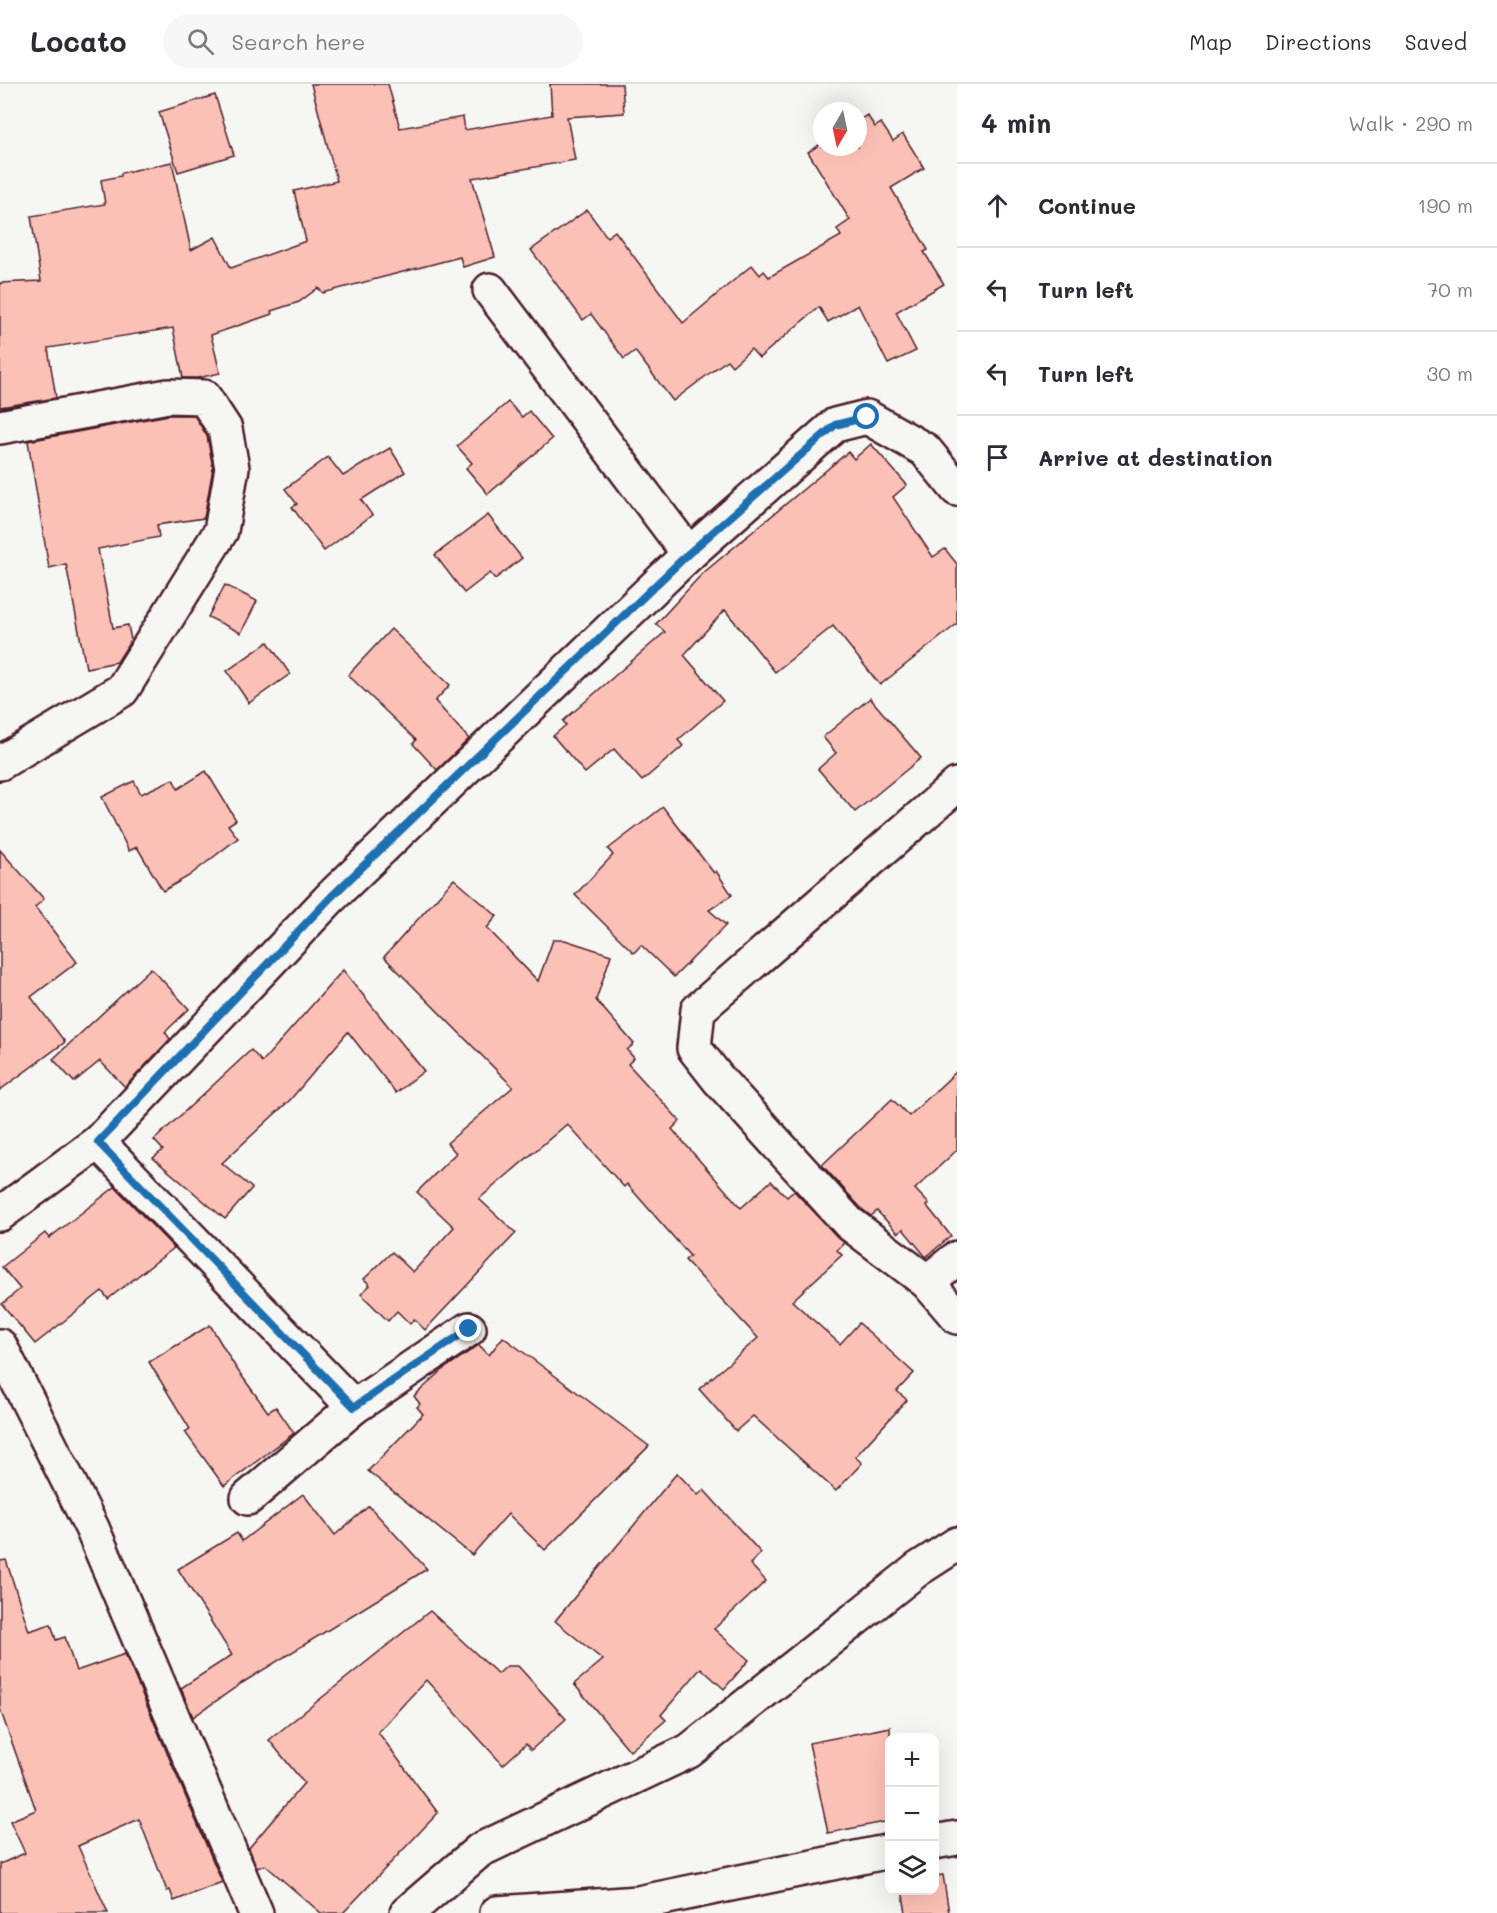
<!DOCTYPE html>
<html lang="en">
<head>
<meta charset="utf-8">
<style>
	:root { --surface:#fff; --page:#f7f7f7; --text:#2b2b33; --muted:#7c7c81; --line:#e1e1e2 }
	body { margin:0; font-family:Mali,sans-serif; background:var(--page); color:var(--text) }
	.controls { position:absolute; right:18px; bottom:18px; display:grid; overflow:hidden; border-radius:12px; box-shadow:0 6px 24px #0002 }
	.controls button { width:54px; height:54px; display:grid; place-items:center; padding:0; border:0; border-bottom:2px solid var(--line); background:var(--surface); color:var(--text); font:30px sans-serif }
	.compass { position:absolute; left:813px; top:18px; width:54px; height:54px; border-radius:50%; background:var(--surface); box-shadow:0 6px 24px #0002; rotate:189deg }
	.stop { position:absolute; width:18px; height:18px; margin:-14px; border:4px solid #1f6fb2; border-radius:50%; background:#fff }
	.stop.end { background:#1f6fb2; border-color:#fff; box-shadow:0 2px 6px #0008 }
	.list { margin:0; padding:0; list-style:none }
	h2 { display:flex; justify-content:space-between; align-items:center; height:78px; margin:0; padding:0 24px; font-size:26px }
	h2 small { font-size:20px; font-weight:400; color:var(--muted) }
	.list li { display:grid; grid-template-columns:39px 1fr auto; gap:18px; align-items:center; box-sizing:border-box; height:84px; padding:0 24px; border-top:2px solid var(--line) }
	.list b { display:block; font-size:22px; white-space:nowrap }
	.list em { font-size:20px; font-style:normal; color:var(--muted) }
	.icon { flex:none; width:33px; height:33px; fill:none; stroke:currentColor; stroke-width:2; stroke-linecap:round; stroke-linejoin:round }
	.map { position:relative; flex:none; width:957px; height:1829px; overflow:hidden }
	header { display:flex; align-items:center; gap:36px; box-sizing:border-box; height:84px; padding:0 30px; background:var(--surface); border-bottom:2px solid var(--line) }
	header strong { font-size:28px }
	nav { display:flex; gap:33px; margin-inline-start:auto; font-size:21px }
	.search { width:420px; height:54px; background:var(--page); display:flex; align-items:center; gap:15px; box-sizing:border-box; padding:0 21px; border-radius:33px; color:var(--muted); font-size:22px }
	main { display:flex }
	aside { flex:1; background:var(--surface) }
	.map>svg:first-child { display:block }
	.building { fill:#fcc1b6; stroke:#4a1f2b; stroke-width:1.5 }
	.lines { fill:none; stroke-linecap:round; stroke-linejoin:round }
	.street-casing { stroke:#4a1f2b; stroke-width:38 }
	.street { stroke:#f6f6f2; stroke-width:33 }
	.route { stroke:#1f6fb2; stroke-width:8 }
</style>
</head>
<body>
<header>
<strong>Locato</strong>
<div class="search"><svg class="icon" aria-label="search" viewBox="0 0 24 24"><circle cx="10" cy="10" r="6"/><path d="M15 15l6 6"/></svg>Search here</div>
<nav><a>Map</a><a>Directions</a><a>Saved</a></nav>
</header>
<main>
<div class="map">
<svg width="957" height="1829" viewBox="0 0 957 1829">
	<rect width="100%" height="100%" fill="#f6f6f2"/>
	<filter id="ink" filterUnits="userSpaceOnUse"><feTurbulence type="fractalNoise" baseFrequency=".0167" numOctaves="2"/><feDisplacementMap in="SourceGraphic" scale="12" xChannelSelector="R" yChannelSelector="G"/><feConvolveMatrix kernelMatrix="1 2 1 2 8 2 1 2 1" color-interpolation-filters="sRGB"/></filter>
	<g filter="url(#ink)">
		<g class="building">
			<polygon points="311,0 388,0 400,44 463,33 465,46 552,31 550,0 622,0 624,29 567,33 575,76 472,94 495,173 463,183 460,173 323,209 318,204 299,218 271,227 272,230 211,251 220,289 198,294 183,294 173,244 48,264 56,314 0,323 0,199 41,197 31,132 105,120 101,96 121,92 121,89 172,78 191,166 215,153 231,184 306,157 294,107 337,97"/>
			<polygon points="215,11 234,71 178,88 159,28"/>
			<polygon points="867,31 875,43 881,39 893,57 903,50 924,84 891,104 928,166 924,168 944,200 896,228 916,267 888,280 858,221 828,238 819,223 759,274 751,265 732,282 727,276 673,317 635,267 624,275 591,230 583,236 531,166 587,126 607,153 615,147 683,239 752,181 760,191 764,187 769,193 841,152 837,145 850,136 808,68 822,59 822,63 858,63 858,37"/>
			<polygon points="508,318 522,333 529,327 552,355 488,410 466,384 472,379 457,362"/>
			<polygon points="169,331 194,331 207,352 213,384 204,434 157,441 159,453 98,465 113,544 128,541 131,556 117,578 86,584 66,480 49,484 28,357"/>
			<polygon points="871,360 907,401 893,413 933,473 945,465 957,480 957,540 880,601 833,542 775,588 725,526 684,571 723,617 678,656 683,662 642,697 614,665 585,689 553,652 566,641 563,637 665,548 656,540 702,490 848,368 854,375"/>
			<polygon points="390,364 405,388 361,416 372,431 324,467 292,423 297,420 285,405 328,373 343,392"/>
			<polygon points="488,431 522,474 495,495 490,489 464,509 435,471"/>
			<polygon points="225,501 257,517 241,549 208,533"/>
			<polygon points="391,545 450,601 435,617 469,655 437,686 413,660 416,656 348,591"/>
			<polygon points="268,558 290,590 249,619 227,587"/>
			<polygon points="870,614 921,674 855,728 818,685 836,669 823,653"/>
			<polygon points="206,687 236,736 228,741 238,754 189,792 163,807 137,763 129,767 102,713 134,697 141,710 173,695 178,705"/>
			<polygon points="663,723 714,789 716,787 732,811 709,826 726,841 674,893 641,861 634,869 575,811 613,771 608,765"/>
			<polygon points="0,766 44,815 35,823 77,878 31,913 65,958 0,1006"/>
			<polygon points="454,795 497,832 487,844 538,897 553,856 565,856 611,871 596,916 634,960 627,966 634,974 628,980 680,1037 672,1045 679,1053 741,1124 771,1097 787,1113 794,1107 844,1159 837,1166 842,1171 792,1217 840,1260 859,1239 914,1289 897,1307 907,1316 855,1373 862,1379 836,1407 753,1332 736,1347 699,1305 758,1254 685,1176 690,1172 627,1100 624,1103 567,1040 479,1115 516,1149 425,1246 414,1235 410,1240 397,1227 388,1237 361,1210 370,1201 364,1195 392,1168 413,1188 454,1143 417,1108 456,1069 447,1059 513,1003 384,873"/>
			<polygon points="151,884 189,925 165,948 170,955 125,1003 100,977 74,998 53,975"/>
			<polygon points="343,886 424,987 396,1009 348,948 290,1016 222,1079 252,1104 225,1135 153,1074 163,1066 154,1056 251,966 262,978"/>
			<polygon points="957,987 957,1066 915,1105 929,1120 927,1122 951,1152 926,1173 903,1145 898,1149 877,1127 871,1132 862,1125 822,1081 892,1015 909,1032"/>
			<polygon points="115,1103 174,1164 108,1215 102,1207 35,1260 2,1220 20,1205 2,1183 45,1149 49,1154"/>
			<polygon points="210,1241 236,1284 268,1328 276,1323 294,1349 224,1402 185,1348 190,1345 149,1278"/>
			<polygon points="503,1253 649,1362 545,1466 508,1430 472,1471 368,1387 423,1330 417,1323 420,1320 414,1312 444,1285 479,1261 489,1271"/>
			<polygon points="677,1389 698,1411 704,1406 761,1469 750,1480 766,1497 714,1545 749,1576 724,1605 701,1584 661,1631 666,1636 630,1667 574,1600 603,1576 555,1537"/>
			<polygon points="303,1410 335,1451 369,1422 427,1485 242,1599 193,1633 181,1604 232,1571 178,1485 237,1449 242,1457"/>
			<polygon points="6,1476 29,1547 51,1540 56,1556 65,1553 76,1587 125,1570 222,1798 174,1817 170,1806 167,1807 139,1735 78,1762 108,1829 0,1829 0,1780 25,1769 10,1737 36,1726 0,1625 0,1477"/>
			<polygon points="430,1527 498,1590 507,1582 518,1582 566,1635 531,1666 526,1660 503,1681 426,1596 378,1648 438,1729 343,1829 321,1829 265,1781 257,1784 249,1764 304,1699 269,1656"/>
			<polygon points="890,1643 890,1737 828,1749 809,1659"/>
			<polygon points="943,1791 949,1829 906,1829 902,1806 934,1806 934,1792"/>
		</g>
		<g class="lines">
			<g class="street-casing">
				<g id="street">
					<polyline points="490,206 689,470"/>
					<polyline points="0,343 168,312 204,313 225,345 232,384 221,447 122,606 0,679"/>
					<polyline points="957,701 698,926 694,964 719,996 849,1139 927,1198 957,1233"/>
					<polyline points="98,1058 354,1323"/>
					<polyline points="0,1130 98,1058 331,813 689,470 835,341 867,333 925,366 957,405"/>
					<polyline points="927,1198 957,1174"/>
					<polyline points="0,1262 92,1444 256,1829"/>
					<polyline points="248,1414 354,1323 469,1245"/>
					<polyline points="934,1758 957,1754"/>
					<polyline points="407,1829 480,1766 689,1667 918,1485 957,1460"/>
					<polyline points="497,1829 638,1819 890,1767"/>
				</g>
			</g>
			<use href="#street" class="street"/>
		</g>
	</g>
	<g class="lines" filter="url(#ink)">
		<polyline class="route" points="469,1245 354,1323 98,1058 331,813 688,470 835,341 867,333"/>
	</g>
</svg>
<div class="controls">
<button>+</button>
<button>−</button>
<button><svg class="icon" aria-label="layers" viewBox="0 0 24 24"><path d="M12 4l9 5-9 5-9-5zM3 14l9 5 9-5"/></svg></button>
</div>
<svg class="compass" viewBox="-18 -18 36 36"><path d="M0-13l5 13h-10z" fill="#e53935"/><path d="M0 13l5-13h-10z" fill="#7c7c81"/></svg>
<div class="stop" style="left:867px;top:333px"></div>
<div class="stop end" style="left:469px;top:1245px"></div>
</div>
<aside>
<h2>4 min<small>Walk · 290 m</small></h2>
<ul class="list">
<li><svg class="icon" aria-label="ahead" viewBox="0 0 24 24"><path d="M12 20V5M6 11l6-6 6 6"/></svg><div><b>Continue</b></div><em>190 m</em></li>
<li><svg class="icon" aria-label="left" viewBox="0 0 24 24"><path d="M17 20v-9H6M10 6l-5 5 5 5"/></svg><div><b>Turn left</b></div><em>70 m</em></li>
<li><svg class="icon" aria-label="left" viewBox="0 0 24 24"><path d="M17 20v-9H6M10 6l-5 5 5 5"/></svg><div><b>Turn left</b></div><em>30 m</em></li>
<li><svg class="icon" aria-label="arrive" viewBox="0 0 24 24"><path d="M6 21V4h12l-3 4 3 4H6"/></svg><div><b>Arrive at destination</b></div></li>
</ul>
</aside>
</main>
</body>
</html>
